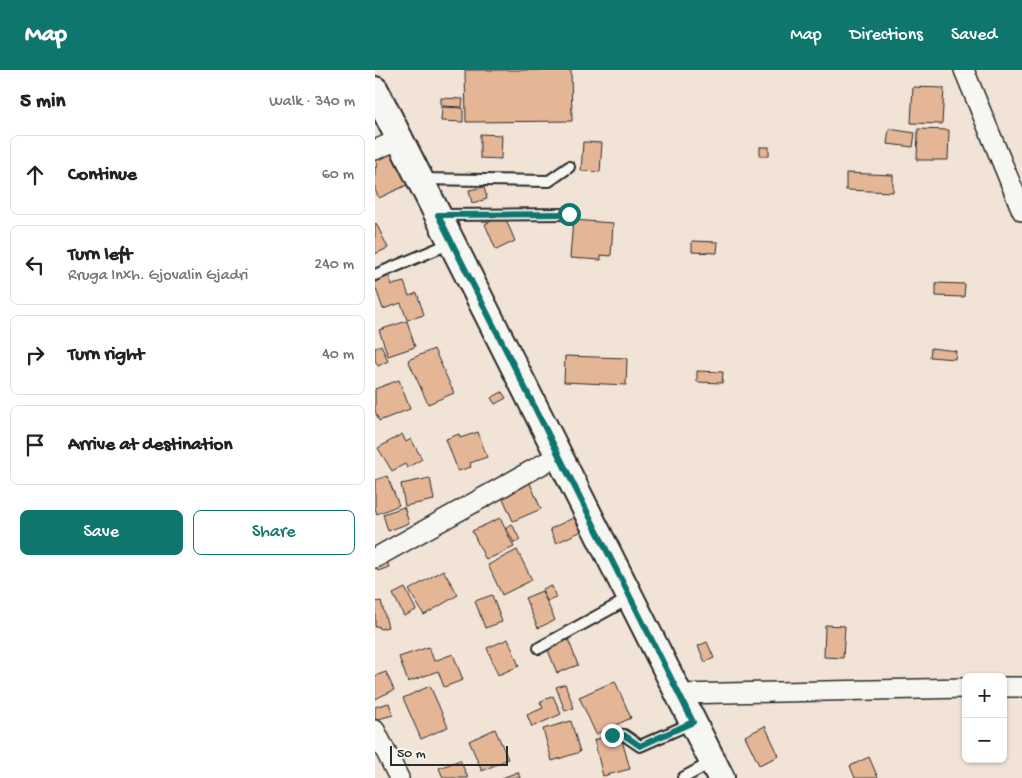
<!DOCTYPE html>
<html lang="en">
<head>
<meta charset="utf-8">
<style>
	:root { --surface:#fff; --page:#f6f6f6; --text:#202124; --muted:#757577; --line:#e0e0e0; --accent:#0f766e }
	body { margin:0; font-family:"Gochi Hand",sans-serif; background:var(--page); color:var(--text) }
	.controls { position:absolute; right:15px; bottom:15px; display:grid; overflow:hidden; border-radius:8px; box-shadow:0 1px 4px #0004 }
	.controls button { width:45px; height:45px; display:grid; place-items:center; padding:0; border:0; border-bottom:1px solid var(--line); background:var(--surface); color:var(--text); font:25px sans-serif }
	.scale { position:absolute; left:15px; bottom:12px; width:118px; box-sizing:border-box; padding-left:5px; border:2px solid #2b2b2b; border-top:0; font-size:14px; line-height:18px; white-space:nowrap; color:#2b2b2b; -webkit-text-stroke:4px #f6f6f2; paint-order:stroke }
	.stop { position:absolute; width:15px; height:15px; margin:-11px; border:4px solid #0f766e; border-radius:50%; background:#fff }
	.stop.end { background:#0f766e; border-color:#fff; box-shadow:0 1px 5px #0008 }
	.list { margin:0; padding:0; list-style:none }
	h2 { display:flex; justify-content:space-between; align-items:center; height:65px; margin:0; padding:0 20px; font-size:21px }
	h2 small { font-size:16px; font-weight:400; color:var(--muted) }
	.list li { display:grid; grid-template-columns:32px 1fr auto; gap:15px; align-items:center; box-sizing:border-box; height:80px; margin:0 10px 10px; padding:0 10px; border:1px solid var(--line); border-radius:8px }
	.list b { display:block; font-size:19px; white-space:nowrap }
	.list p { margin:0; font-size:16px; white-space:nowrap; color:var(--muted) }
	.list em { font-size:16px; font-style:normal; color:var(--muted) }
	.actions { display:flex; gap:10px; padding:15px 20px }
	.actions a { flex:1; padding:11px 0; border:1px solid var(--accent); border-radius:8px; text-align:center; font-size:18px; color:var(--accent) }
	.actions .main { background:var(--accent); color:#fff }
	.icon { flex:none; width:28px; height:28px; fill:none; stroke:currentColor; stroke-width:2; stroke-linecap:round; stroke-linejoin:round }
	.map { position:relative; flex:none; width:647px; height:708px; overflow:hidden }
	header { display:flex; align-items:center; gap:30px; box-sizing:border-box; height:70px; padding:0 25px; background:var(--accent); color:#fff }
	header strong { font-size:24px }
	nav { display:flex; gap:28px; margin-inline-start:auto; font-size:18px }
	main { display:flex }
	aside { flex:1; background:var(--surface) }
	.map>svg:first-child { display:block }
	.building { fill:#e4b695; stroke:#2b2b2b }
	.lines { fill:none; stroke-linecap:round; stroke-linejoin:round }
	.service-casing { stroke:#2b2b2b; stroke-width:14 }
	.minor-casing { stroke:#2b2b2b; stroke-width:22 }
	.secondary-casing { stroke:#2b2b2b; stroke-width:30 }
	.service { stroke:#f6f6f2; stroke-width:10 }
	.minor { stroke:#f6f6f2; stroke-width:19 }
	.secondary { stroke:#f6f6f2; stroke-width:26 }
	.route { stroke:#0f766e; stroke-width:6 }
</style>
</head>
<body>
<header>
<strong>Map</strong>
<nav><a>Map</a><a>Directions</a><a>Saved</a></nav>
</header>
<main>
<aside>
<h2>5 min<small>Walk · 340 m</small></h2>
<ul class="list">
<li><svg class="icon" aria-label="ahead" viewBox="0 0 24 24"><path d="M12 20V5M6 11l6-6 6 6"/></svg><div><b>Continue</b></div><em>60 m</em></li>
<li><svg class="icon" aria-label="left" viewBox="0 0 24 24"><path d="M17 20v-9H6M10 6l-5 5 5 5"/></svg><div><b>Turn left</b><p>Rruga Inxh. Gjovalin Gjadri</p></div><em>240 m</em></li>
<li><svg class="icon" aria-label="right" viewBox="0 0 24 24"><path d="M7 20v-9h11M14 6l5 5-5 5"/></svg><div><b>Turn right</b></div><em>40 m</em></li>
<li><svg class="icon" aria-label="arrive" viewBox="0 0 24 24"><path d="M6 21V4h12l-3 4 3 4H6"/></svg><div><b>Arrive at destination</b></div></li>
</ul>
<div class="actions"><a class="main">Save</a><a>Share</a></div>
</aside>
<div class="map">
<svg width="647" height="708" viewBox="0 0 647 708">
	<rect width="100%" height="100%" fill="#f1e3d6"/>
	<filter id="ink" filterUnits="userSpaceOnUse"><feTurbulence type="fractalNoise" baseFrequency=".02" numOctaves="2"/><feDisplacementMap in="SourceGraphic" scale="10" xChannelSelector="R" yChannelSelector="G"/><feConvolveMatrix kernelMatrix="1 2 1 2 8 2 1 2 1" color-interpolation-filters="sRGB"/></filter>
	<g filter="url(#ink)">
		<g class="building">
			<polygon points="90,0 196,0 197,51 91,52"/>
			<polygon points="538,17 569,18 567,54 536,53"/>
			<polygon points="66,28 88,29 87,37 66,36"/>
			<polygon points="67,37 88,38 88,52 66,51"/>
			<polygon points="514,59 540,63 538,77 512,74"/>
			<polygon points="543,59 574,60 573,90 542,90"/>
			<polygon points="105,64 127,65 126,89 105,88"/>
			<polygon points="208,72 227,73 225,102 206,101"/>
			<rect x="385" y="77" width="9" height="9"/>
			<polygon points="18,78 34,114 4,128 0,120 0,97 2,97 0,86"/>
			<polygon points="471,103 518,105 518,122 471,120"/>
			<polygon points="109,117 112,129 97,133 94,120"/>
			<polygon points="129,145 140,171 121,180 110,154"/>
			<polygon points="198,150 238,153 236,186 226,185 226,190 195,188"/>
			<polygon points="1,153 13,178 0,184 0,154"/>
			<polygon points="317,171 343,172 342,183 317,182"/>
			<polygon points="13,203 17,215 29,212 34,226 42,223 49,245 32,250 26,233 8,239 0,216 0,207"/>
			<polygon points="561,213 590,214 589,227 561,226"/>
			<polygon points="32,251 40,277 13,286 4,260"/>
			<polygon points="6,275 13,291 3,296 0,290 0,278"/>
			<polygon points="556,278 581,281 580,289 555,287"/>
			<polygon points="59,279 79,323 53,334 33,290"/>
			<polygon points="190,286 252,288 251,315 189,312"/>
			<polygon points="322,301 348,302 347,313 322,312"/>
			<polygon points="24,310 35,339 4,351 0,341 0,319"/>
			<polygon points="127,322 131,328 120,334 116,328"/>
			<polygon points="103,362 112,387 95,393 96,397 83,401 71,369 84,364 85,368"/>
			<polygon points="27,364 31,372 36,369 47,389 32,398 30,394 17,401 3,378"/>
			<polygon points="12,406 24,435 2,444 0,438 0,410"/>
			<polygon points="55,408 59,430 30,436 26,414"/>
			<polygon points="154,411 166,439 138,451 126,424"/>
			<polygon points="29,437 34,453 13,461 8,444"/>
			<polygon points="200,447 207,461 181,473 175,459"/>
			<polygon points="125,448 139,477 111,490 97,461"/>
			<polygon points="137,454 145,470 139,473 131,458"/>
			<polygon points="142,480 157,510 127,525 113,495"/>
			<polygon points="10,486 14,497 3,501 0,494"/>
			<polygon points="68,500 83,525 49,545 34,520"/>
			<polygon points="177,516 181,528 172,531 167,519"/>
			<polygon points="30,518 41,540 29,546 18,524"/>
			<polygon points="167,521 180,550 163,558 150,528"/>
			<polygon points="117,525 127,552 110,558 100,531"/>
			<polygon points="6,531 13,557 5,559 4,556 0,557 0,532"/>
			<polygon points="450,555 470,556 468,588 449,587"/>
			<polygon points="192,566 203,595 182,603 171,575"/>
			<polygon points="133,569 144,596 123,605 112,578"/>
			<polygon points="332,572 339,588 330,592 323,576"/>
			<polygon points="54,577 59,591 78,584 88,610 69,617 63,601 33,612 24,587"/>
			<polygon points="11,602 19,620 0,629 0,606"/>
			<polygon points="240,611 256,648 221,664 204,627"/>
			<polygon points="190,614 199,638 190,641 181,617"/>
			<polygon points="55,616 73,657 46,669 28,628"/>
			<polygon points="178,626 186,644 157,657 152,645 168,638 165,632"/>
			<polygon points="14,633 18,645 0,650 0,637"/>
			<polygon points="196,651 205,682 177,691 168,659"/>
			<polygon points="390,656 404,686 384,695 370,666"/>
			<polygon points="120,659 133,689 107,701 94,671"/>
			<polygon points="233,666 234,670 246,667 255,699 228,706 219,670"/>
			<polygon points="494,687 503,708 480,708 475,696"/>
			<polygon points="85,690 93,708 68,708 64,698"/>
			<polygon points="143,702 145,708 127,708"/>
		</g>
		<g class="lines">
			<g class="service-casing">
				<g id="service">
					<polyline points="46,109 174,111 194,97"/>
					<polyline points="64,145 194,144"/>
					<polyline points="0,205 76,173"/>
					<polyline points="164,578 255,528"/>
					<polyline points="237,665 249,665 265,676 317,653"/>
					<polyline points="308,708 337,692"/>
				</g>
			</g>
			<g class="minor-casing">
				<g id="minor">
					<polyline points="589,0 647,141"/>
					<polyline points="0,80 25,69"/>
					<polyline points="0,488 184,385"/>
					<polyline points="628,617 647,617"/>
					<polyline points="304,624 591,618"/>
					<polyline points="0,660 24,708"/>
				</g>
			</g>
			<g class="secondary-casing">
				<polyline id="secondary" points="0,20 346,708"/>
			</g>
			<use href="#service" class="service"/>
			<use href="#minor" class="minor"/>
			<use href="#secondary" class="secondary"/>
		</g>
	</g>
	<g class="lines" filter="url(#ink)">
		<polyline class="route" points="194,144 63,145 318,652 265,676 249,665 237,665"/>
	</g>
</svg>
<div class="controls">
<button>+</button>
<button>−</button>
</div>
<div class="scale">50 m</div>
<div class="stop" style="left:194px;top:144px"></div>
<div class="stop end" style="left:237px;top:665px"></div>
</div>
</main>
</body>
</html>
